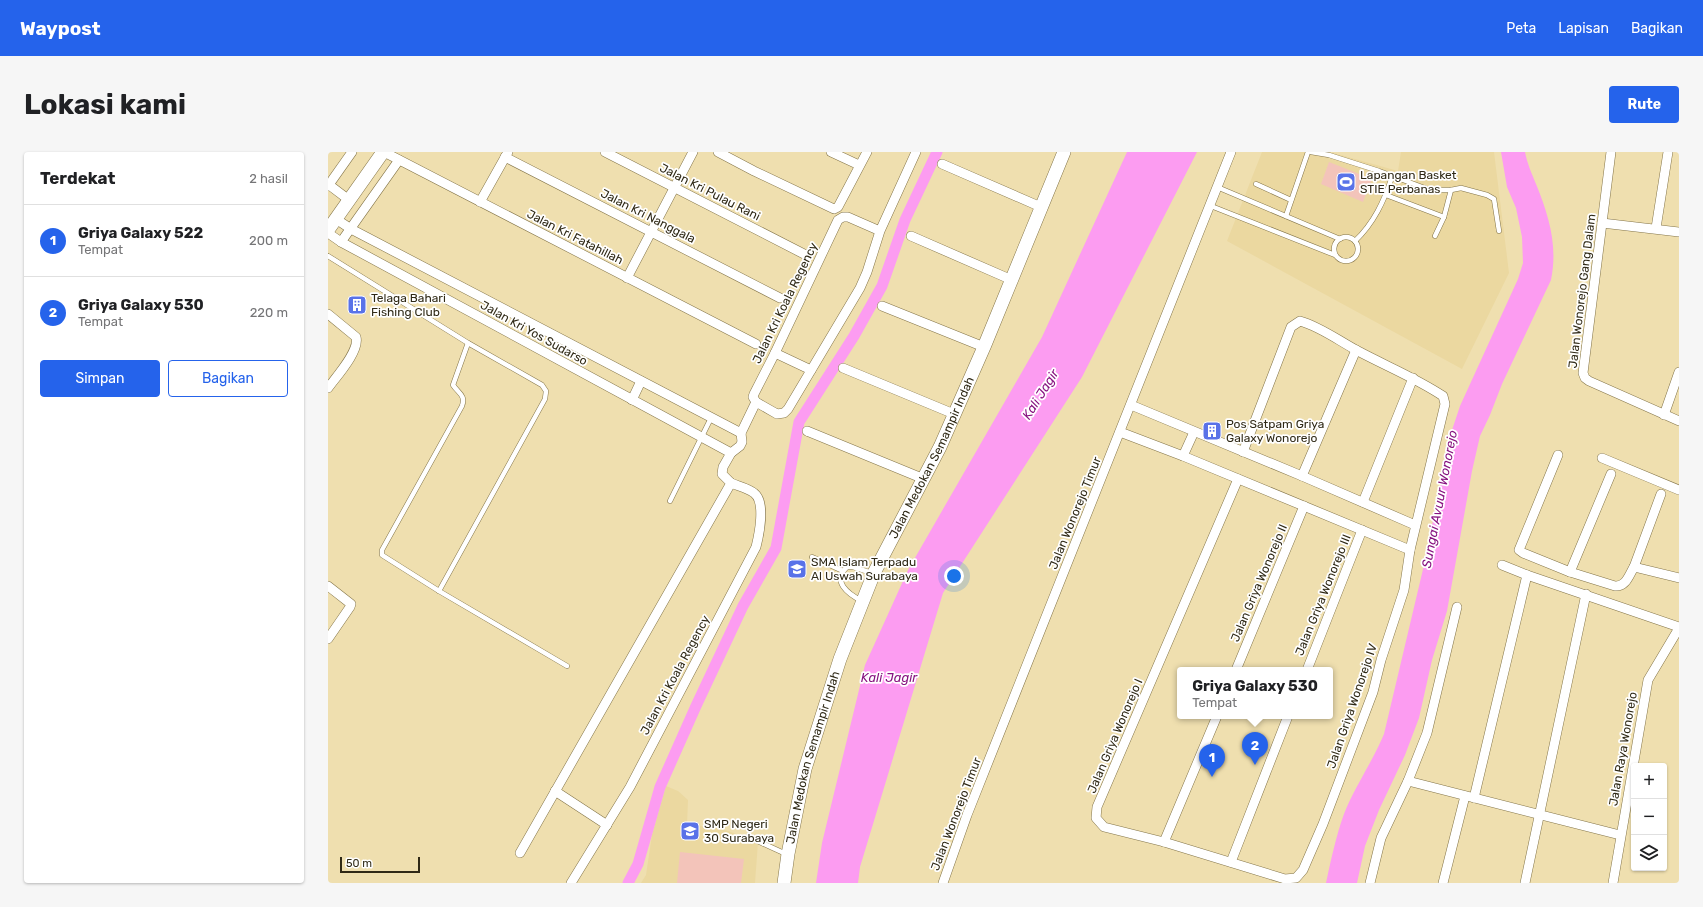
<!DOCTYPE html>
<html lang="id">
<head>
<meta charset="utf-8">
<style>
	:root { --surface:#fff; --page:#f6f6f6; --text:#202124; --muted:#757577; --line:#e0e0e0; --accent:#2563eb }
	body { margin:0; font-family:Rubik,sans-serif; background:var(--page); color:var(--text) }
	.controls { position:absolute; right:12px; bottom:12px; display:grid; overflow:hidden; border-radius:4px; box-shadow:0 1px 3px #0004 }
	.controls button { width:36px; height:36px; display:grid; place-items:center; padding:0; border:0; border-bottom:1px solid var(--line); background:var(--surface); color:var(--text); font:20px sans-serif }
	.scale { position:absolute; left:12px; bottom:10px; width:80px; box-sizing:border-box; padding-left:4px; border:2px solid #2f2916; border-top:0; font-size:11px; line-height:14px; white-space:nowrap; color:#2f2916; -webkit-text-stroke:3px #fff; paint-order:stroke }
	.you { position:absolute; left:626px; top:424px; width:14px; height:14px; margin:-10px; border:3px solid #fff; border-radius:50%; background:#1a73e8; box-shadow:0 0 0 6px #1a73e833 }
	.badge { display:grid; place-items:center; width:26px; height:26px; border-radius:50%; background:var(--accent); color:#fff; font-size:13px; font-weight:700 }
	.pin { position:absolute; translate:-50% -33px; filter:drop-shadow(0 1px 2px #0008) }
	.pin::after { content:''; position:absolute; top:21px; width:14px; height:12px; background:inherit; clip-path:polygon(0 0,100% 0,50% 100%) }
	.popup { position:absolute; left:849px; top:515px; width:156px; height:52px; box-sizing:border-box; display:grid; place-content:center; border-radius:4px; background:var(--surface); filter:drop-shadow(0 1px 3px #0005); font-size:13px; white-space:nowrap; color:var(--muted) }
	.popup b { font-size:15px; color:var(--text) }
	.popup::after { content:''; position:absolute; left:50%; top:100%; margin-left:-8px; border:8px solid transparent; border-top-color:var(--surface) }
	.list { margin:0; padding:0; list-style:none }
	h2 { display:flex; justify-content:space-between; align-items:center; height:52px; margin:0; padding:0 16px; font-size:17px }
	h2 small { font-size:13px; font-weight:400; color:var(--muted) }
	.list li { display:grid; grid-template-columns:26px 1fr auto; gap:12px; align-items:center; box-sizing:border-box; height:72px; padding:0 16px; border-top:1px solid var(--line) }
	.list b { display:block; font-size:15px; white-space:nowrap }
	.list p { margin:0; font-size:13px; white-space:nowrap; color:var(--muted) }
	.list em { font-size:13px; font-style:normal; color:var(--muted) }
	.actions { display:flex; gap:8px; padding:12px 16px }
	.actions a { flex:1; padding:9px 0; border:1px solid var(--accent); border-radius:4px; text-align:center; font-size:14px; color:var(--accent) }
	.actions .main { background:var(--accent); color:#fff }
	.icon { flex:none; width:22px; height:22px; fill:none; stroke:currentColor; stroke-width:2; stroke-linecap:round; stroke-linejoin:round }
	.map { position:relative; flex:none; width:1351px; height:731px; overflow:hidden; border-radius:4px }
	header { display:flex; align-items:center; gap:24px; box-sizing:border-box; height:56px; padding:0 20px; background:var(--accent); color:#fff }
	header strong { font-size:19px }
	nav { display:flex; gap:22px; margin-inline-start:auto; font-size:14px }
	.intro { display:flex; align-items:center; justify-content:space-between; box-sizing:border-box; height:96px; padding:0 24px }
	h1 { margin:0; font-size:28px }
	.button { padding:10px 18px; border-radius:4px; background:var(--accent); color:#fff; font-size:14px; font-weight:700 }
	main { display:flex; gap:24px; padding:0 24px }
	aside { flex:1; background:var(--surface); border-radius:4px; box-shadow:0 1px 3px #0004 }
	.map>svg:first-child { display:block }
	.built { fill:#ebd8a0 }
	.green { fill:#f3c4ba }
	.water { fill:#fc9cf1 }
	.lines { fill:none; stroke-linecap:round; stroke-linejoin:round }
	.canal { stroke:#fc9cf1; stroke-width:11 }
	.lane-casing { stroke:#847549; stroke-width:5.5 }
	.street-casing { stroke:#847549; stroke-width:10 }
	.secondary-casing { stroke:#847549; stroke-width:14 }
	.lane { stroke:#fff; stroke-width:4.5 }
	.street { stroke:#fff; stroke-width:9 }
	.secondary { stroke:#fff; stroke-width:13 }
	.labels { text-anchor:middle; stroke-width:3.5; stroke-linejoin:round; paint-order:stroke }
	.poi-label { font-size:12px; fill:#2f2916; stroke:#fff; text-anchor:start }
	.street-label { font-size:12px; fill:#2f2916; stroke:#fff }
	.water-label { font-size:13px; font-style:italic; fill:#871380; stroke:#fff }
</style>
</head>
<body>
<header>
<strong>Waypost</strong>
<nav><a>Peta</a><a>Lapisan</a><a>Bagikan</a></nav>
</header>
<div class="intro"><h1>Lokasi kami</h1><a class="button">Rute</a></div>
<main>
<aside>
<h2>Terdekat<small>2 hasil</small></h2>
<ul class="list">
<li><span class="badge">1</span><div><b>Griya Galaxy 522</b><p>Tempat</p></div><em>200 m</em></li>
<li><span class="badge">2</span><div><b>Griya Galaxy 530</b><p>Tempat</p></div><em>220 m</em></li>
</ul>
<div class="actions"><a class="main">Simpan</a><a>Bagikan</a></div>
</aside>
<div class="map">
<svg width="1351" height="731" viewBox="0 0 1351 731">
	<rect width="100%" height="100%" fill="#efdfaf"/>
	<g class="built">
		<polygon points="934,0 1002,0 1070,19 1073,0 1166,0 1181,121 1134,217 899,89"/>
		<polygon points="338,634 350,639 360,648 359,673 389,675 430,690 427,731 313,731 318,723 324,683"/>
	</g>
	<g class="green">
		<polygon points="1001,10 1044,27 1035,50 993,32"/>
		<polygon points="352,700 416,707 413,731 349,731"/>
	</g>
	<g class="water">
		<polygon points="799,0 869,0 754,225 615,441 532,715 530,731 488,731 494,691 537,513 580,418 714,185"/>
		<path d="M 1173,0 L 1197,0 C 1199,11 1204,22 1208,32 C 1221,64 1230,94 1223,128 L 1174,232 L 1162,263 L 1152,284 L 1144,319 L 1119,459 L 1104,508 L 1091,566 L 1077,603 L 1051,658 L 1037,694 L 1029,731 L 998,731 C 1003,708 1008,684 1016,662 C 1027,634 1045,609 1056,582 L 1096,413 L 1122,284 L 1132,254 L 1190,127 L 1195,111 L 1194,85 L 1188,56 L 1179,35 Z"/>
	</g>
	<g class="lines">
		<polyline class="canal" points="300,731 310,712 332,635 368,554 415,454 448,396 471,270 526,184 554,134 577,68 609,0"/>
		<g class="lane-casing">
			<g id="lane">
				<polyline points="983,0 1001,3 1051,19 1102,38 1123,38 1133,36 1159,43 1166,47 1171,79"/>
				<polyline points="928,32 963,48"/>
				<polyline points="889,35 1012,87"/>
				<polyline points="1058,43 1116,65"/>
				<polyline points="883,54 1007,103"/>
				<polyline points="958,64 980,0"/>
				<polyline points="1107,84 1116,65 1123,38"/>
				<circle cx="1018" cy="97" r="12"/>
				<path d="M 1027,89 C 1046,71 1056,49 1064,25"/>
				<polyline points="0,104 140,191 214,233 218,239 217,247 111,439"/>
				<path d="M 140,191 L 125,233 C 130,241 138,243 134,254 L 54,398 L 54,403 L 111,439 L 239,514"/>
				<polyline points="342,349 383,266"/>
				<polyline points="484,405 515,419"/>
				<path d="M 534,449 C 520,442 503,429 519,415 L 525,415 L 544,421"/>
				<polyline points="425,687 458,702"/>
			</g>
		</g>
		<g class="street-casing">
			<g id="street">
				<polyline points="56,0 428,192"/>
				<polyline points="277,0 476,102"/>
				<polyline points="390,0 426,19 506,57 510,55 539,0"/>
				<polyline points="503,0 531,13"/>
				<polyline points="1283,0 1255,221 1257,226 1261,229 1351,269"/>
				<polyline points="177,5 452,146"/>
				<polyline points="614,12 713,55"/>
				<polyline points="0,32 21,48"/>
				<polyline points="0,34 24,0"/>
				<polyline points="152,50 180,0"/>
				<polyline points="8,67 23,77 413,281"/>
				<polyline points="1274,71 1351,80"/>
				<polyline points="1328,76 1340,0"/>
				<polyline points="552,79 520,65 515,65 510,68 447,201 426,242 425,245 428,250 449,262 456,261 460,257 532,136 539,120 552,79 588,0"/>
				<polyline points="0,81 13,90 403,301"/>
				<polyline points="583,84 684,128"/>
				<polyline points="13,90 71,8"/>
				<polyline points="299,126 365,0"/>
				<polyline points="554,154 656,195"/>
				<path d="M 0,162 L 28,185 C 32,199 8,225 0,236"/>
				<polyline points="447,201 483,218"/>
				<polyline points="515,216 626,262"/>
				<polyline points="304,248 313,229"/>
				<polyline points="803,253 974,324 1087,373"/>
				<polyline points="1336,263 1351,220"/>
				<polyline points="479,279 596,327"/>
				<polyline points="792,280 855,304 1082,398"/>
				<path d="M 1230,303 L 1191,398 L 1195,401 L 1242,420 L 1287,434 C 1298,435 1301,423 1306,415 L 1351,426"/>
				<polyline points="855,304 866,280"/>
				<polyline points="1274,306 1351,338"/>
				<polyline points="974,324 1028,198"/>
				<path d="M 910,327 L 769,655 L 768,666 L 776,675 L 836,690 L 957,727 L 968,726 L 975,718 L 995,672 L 1045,540 L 1053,508 L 1076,438 L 1082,398 L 1117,252 L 1115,244 C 1088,226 1058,214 1030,199 C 1011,189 993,175 972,169 L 963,175 L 915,300"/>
				<polyline points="1035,350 1085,226"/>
				<polyline points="1174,413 1199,423 1351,475"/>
				<polyline points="1306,415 1333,342"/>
				<polyline points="1242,420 1283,322"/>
				<polyline points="0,434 23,452 22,455 0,487"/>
				<polyline points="908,518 976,354"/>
				<polyline points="979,518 1034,378"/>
				<polyline points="1080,629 1292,683"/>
				<polyline points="227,639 279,673"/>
				<polyline points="1146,646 1199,423"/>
				<polyline points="836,690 889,564"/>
				<polyline points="192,701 403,331 394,322 395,315 403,301 412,294 414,290 413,281 428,250"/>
				<polyline points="903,710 960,564"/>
				<path d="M 243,731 L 302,635 L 428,395 C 431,383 438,350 426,341 C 420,336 410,334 403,331"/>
				<polyline points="615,731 639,663 903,0"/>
				<polyline points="1042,731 1053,686 1080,629 1099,581 1129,455"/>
				<polyline points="1115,731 1137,644"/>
				<polyline points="1197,731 1258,442"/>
				<polyline points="1285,731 1320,528 1351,476"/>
			</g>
		</g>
		<g class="secondary-casing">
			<g id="secondary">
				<polyline points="0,78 55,0"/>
				<path id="s1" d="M 456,731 L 460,702 L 477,617 L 512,507 L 546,421 L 612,295 L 656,195 L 736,0"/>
			</g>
		</g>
		<use href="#lane" class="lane"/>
		<use href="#street" class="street"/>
		<use href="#secondary" class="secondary"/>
	</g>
	<defs>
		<g id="stadium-square" transform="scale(1)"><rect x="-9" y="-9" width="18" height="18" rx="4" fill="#5972e8" stroke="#fff"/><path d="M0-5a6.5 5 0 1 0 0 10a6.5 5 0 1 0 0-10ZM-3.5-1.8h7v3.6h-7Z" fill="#fff"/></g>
		<g id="building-square" transform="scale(1)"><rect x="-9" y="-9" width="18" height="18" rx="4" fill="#5972e8" stroke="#fff"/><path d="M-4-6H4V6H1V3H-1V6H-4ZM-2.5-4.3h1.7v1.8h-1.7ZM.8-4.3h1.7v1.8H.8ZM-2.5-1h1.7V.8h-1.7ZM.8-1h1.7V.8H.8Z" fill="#fff"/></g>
		<g id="school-square" transform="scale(1)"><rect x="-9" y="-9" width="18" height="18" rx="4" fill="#5972e8" stroke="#fff"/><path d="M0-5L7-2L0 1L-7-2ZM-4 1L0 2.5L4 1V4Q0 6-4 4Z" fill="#fff"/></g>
	</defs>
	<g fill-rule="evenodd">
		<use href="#stadium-square" x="1018" y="30"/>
		<use href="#building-square" x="29" y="153"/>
		<use href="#building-square" x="884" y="279"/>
		<use href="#school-square" x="469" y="417"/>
		<use href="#school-square" x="362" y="679"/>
	</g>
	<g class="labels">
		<g class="poi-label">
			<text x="1032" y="27">Lapangan Basket<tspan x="1032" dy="14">STIE Perbanas</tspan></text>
			<text x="43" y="150">Telaga Bahari<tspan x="43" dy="14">Fishing Club</tspan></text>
			<text x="898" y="276">Pos Satpam Griya<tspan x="898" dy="14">Galaxy Wonorejo</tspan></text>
			<text x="483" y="414">SMA Islam Terpadu<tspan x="483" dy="14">Al Uswah Surabaya</tspan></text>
			<text x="376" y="676">SMP Negeri<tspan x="376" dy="14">30 Surabaya</tspan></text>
		</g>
		<g class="street-label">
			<text transform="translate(382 40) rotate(27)" y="4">Jalan Kri Pulau Rani</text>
			<text transform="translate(320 64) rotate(27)" y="4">Jalan Kri Nanggala</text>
			<text transform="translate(247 85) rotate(27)" y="4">Jalan Kri Fatahillah</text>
			<text transform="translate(1254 139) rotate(-83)" y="4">Jalan Wonorejo Gang Dalam</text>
			<text transform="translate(457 151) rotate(-64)" y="4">Jalan Kri Koala Regency</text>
			<text transform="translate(206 181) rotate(29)" y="4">Jalan Kri Yos Sudarso</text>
			<text dy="4" stroke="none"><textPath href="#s1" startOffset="453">Jalan Medokan Semampir Indah</textPath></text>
			<text transform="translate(747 361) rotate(-68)" y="4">Jalan Wonorejo Timur</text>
			<text transform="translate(931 431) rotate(-67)" y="4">Jalan Griya Wonorejo II</text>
			<text transform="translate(995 443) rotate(-68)" y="4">Jalan Griya Wonorejo III</text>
			<text transform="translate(347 523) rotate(-62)" y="4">Jalan Kri Koala Regency</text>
			<text transform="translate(1024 554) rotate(-71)" y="4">Jalan Griya Wonorejo IV</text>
			<text transform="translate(787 584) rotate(-67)" y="4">Jalan Griya Wonorejo I</text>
			<text transform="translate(1295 597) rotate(-80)" y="4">Jalan Raya Wonorejo</text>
			<text dy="4" stroke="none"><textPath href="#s1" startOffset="129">Jalan Medokan Semampir Indah</textPath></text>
			<text transform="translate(628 662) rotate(-69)" y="4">Jalan Wonorejo Timur</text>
		</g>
		<g class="water-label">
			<text transform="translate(712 242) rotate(-58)" y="5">Kali Jagir</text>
			<text transform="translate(1111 347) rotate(-79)" y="5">Sungai Avuur Wonorejo</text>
			<text x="561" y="530">Kali Jagir</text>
		</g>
	</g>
</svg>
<div class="controls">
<button>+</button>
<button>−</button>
<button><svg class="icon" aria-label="layers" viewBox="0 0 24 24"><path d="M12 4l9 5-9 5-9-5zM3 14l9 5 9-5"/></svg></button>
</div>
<div class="scale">50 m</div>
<div class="you"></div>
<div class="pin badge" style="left:884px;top:625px">1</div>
<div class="pin badge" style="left:927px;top:613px">2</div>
<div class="popup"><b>Griya Galaxy 530</b>Tempat</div>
</div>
</main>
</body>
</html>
